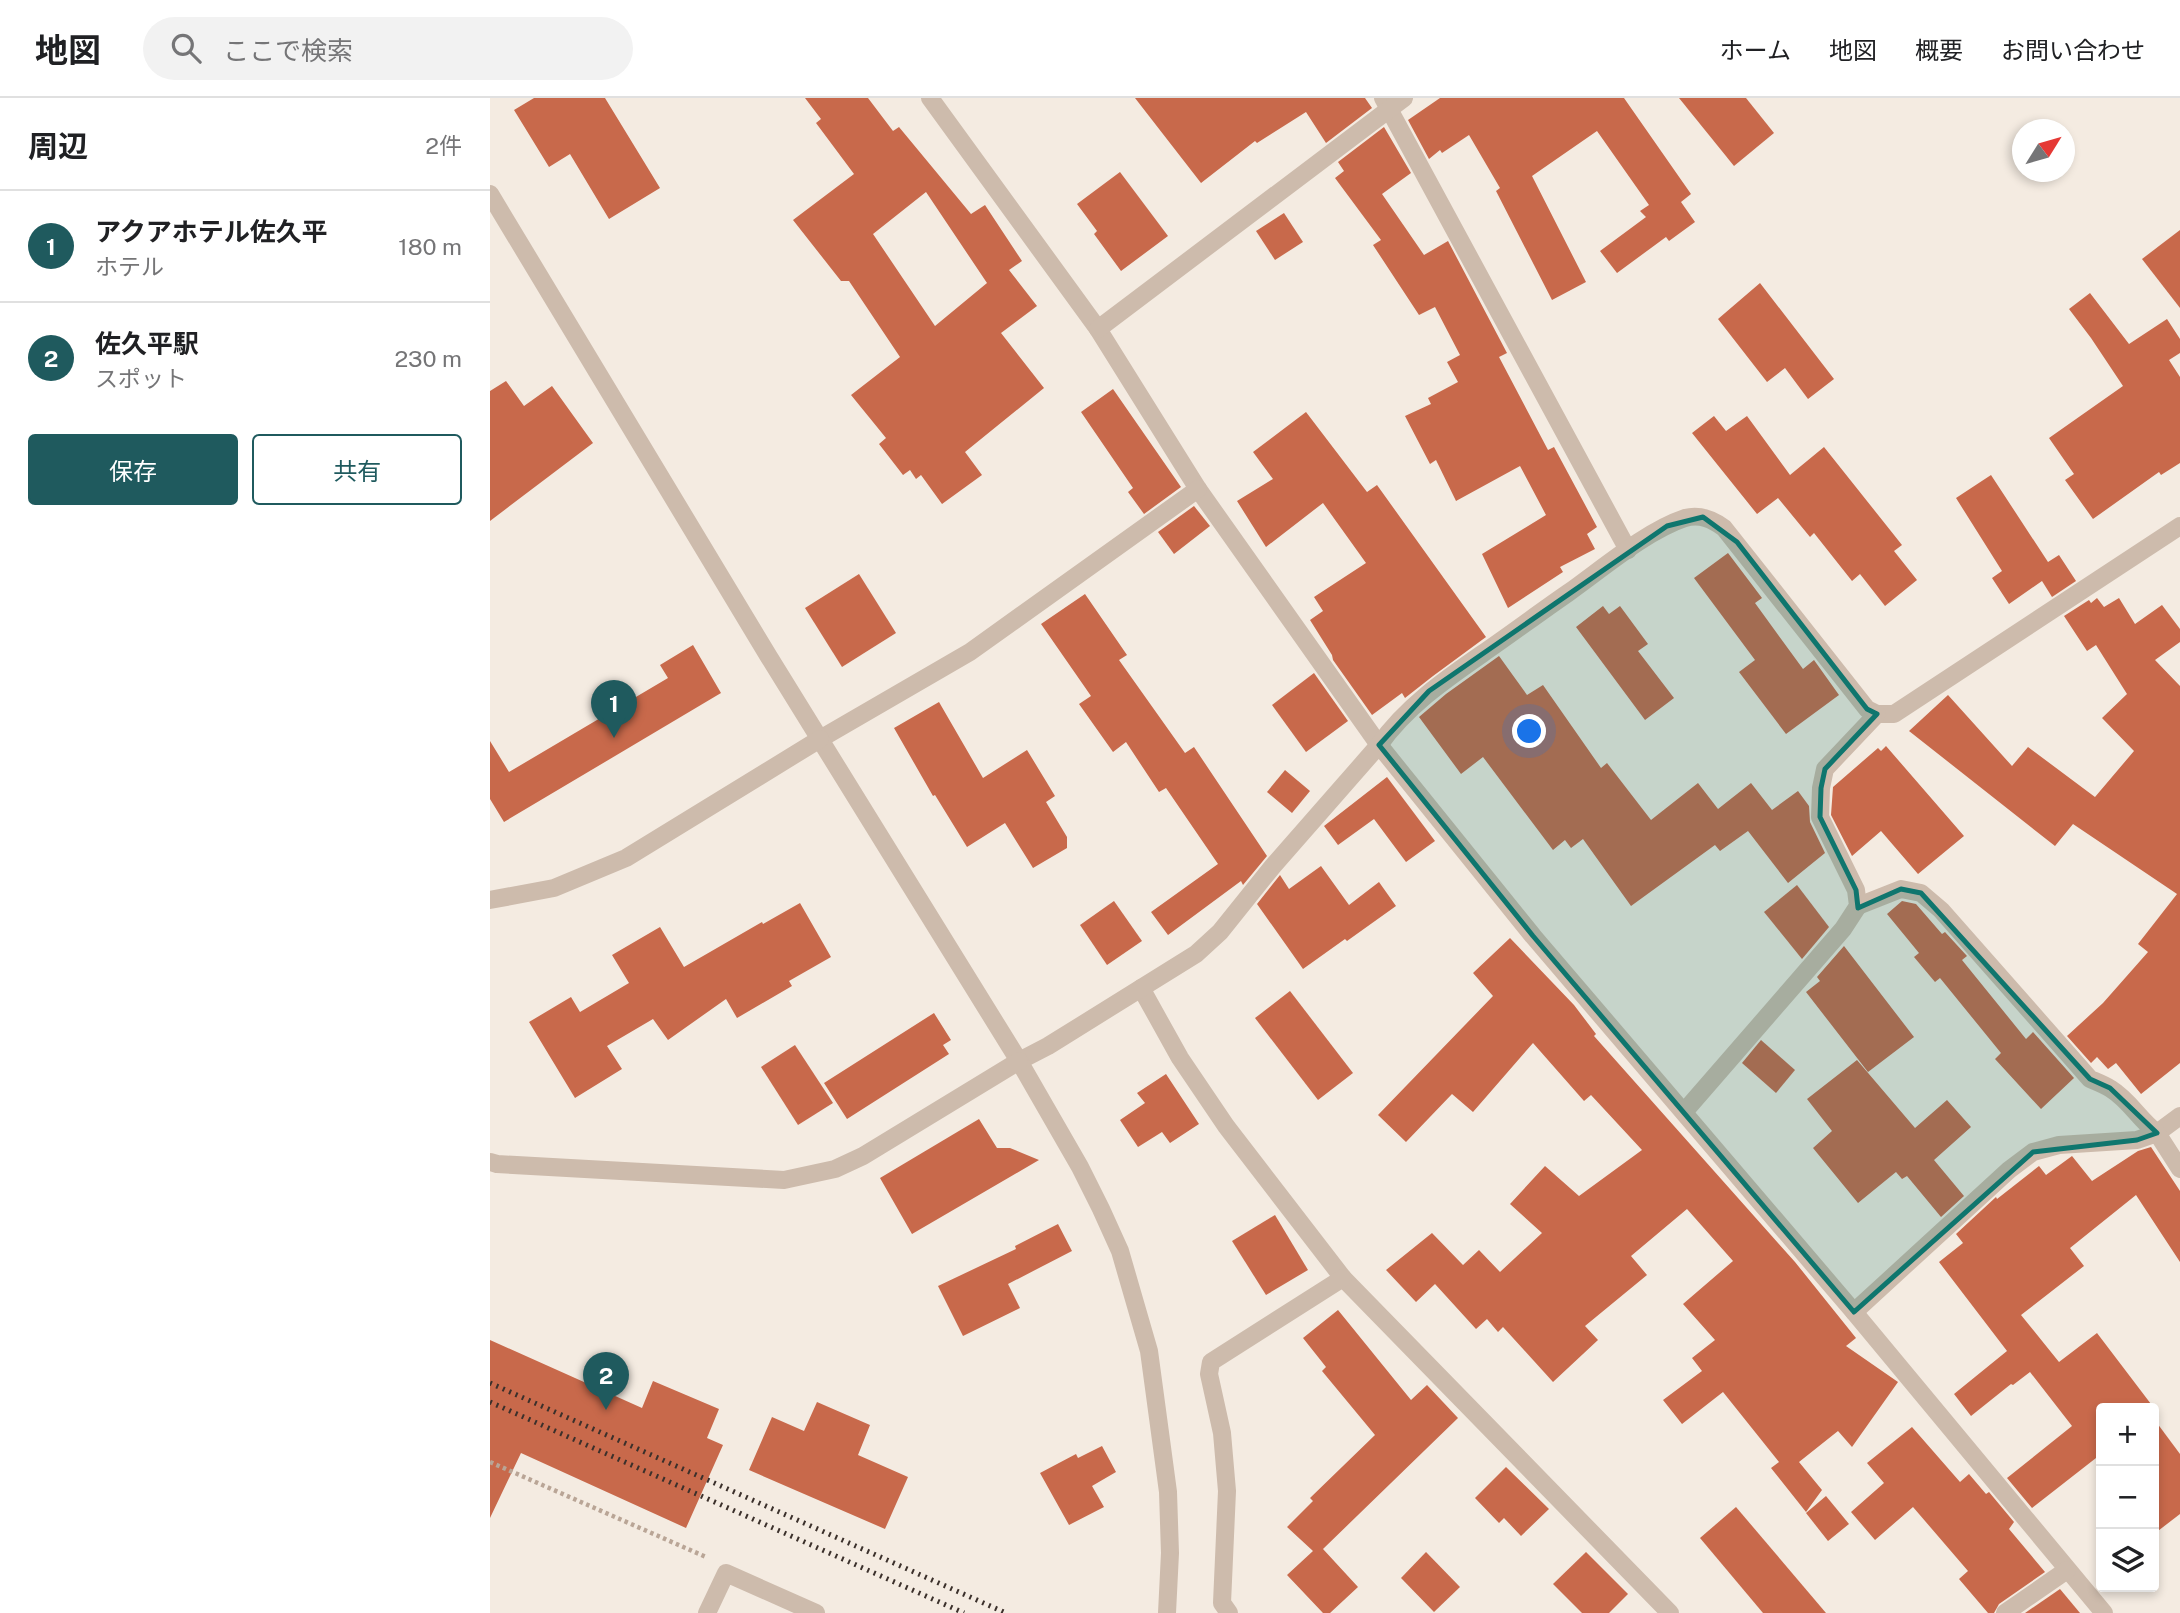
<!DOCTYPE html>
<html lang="ja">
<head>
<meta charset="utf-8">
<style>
	:root { --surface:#fff; --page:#f2f2f2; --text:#202124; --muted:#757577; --line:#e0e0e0; --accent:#1f5a5e }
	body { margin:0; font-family:"Public Sans","Noto Sans JP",sans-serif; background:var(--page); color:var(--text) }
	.controls { position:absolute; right:21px; bottom:21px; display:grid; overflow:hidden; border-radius:7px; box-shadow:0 4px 10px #0003 }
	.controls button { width:63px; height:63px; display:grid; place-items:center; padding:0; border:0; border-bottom:2px solid var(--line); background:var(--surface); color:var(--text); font:35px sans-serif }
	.compass { position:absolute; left:1522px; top:21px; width:63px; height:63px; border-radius:50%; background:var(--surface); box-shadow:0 4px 10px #0003; rotate:53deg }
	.you { position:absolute; left:1040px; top:634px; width:24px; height:24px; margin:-18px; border:5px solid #fff; border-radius:50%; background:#1a73e8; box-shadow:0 0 0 10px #1a73e833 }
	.badge { display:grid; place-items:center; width:46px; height:46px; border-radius:50%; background:var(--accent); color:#fff; font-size:23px; font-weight:700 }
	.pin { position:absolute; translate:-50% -58px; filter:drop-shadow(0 2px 4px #0008) }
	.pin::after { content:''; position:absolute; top:37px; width:24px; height:21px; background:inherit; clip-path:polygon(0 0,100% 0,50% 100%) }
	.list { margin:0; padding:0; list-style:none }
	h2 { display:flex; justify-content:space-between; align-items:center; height:91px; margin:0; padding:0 28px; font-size:30px }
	h2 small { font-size:23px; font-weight:400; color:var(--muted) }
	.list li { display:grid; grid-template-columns:46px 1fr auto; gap:21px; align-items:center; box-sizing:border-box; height:112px; padding:0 28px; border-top:2px solid var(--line) }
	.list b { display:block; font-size:26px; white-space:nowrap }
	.list p { margin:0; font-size:23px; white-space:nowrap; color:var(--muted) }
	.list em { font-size:23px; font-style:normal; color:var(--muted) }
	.actions { display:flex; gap:14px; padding:21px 28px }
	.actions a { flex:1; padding:16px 0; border:2px solid var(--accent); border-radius:7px; text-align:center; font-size:24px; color:var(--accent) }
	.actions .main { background:var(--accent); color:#fff }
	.icon { flex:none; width:38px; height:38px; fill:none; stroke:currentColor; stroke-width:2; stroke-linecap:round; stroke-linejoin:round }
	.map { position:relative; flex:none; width:1690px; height:1515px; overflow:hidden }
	header { display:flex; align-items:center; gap:42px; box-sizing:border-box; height:98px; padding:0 35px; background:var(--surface); border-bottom:2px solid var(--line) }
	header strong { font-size:33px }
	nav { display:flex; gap:38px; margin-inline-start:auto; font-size:24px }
	.search { width:490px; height:63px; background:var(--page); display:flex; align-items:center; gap:18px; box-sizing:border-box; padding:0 24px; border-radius:38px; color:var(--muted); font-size:26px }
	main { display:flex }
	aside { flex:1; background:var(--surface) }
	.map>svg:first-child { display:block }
	.building { fill:#c8694b; fill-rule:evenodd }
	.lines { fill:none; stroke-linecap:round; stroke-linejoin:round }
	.path { stroke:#b9a596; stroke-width:4.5; stroke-dasharray:3.5 3.5; stroke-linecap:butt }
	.minor { stroke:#cdbbac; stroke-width:18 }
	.tertiary { stroke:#cdbbac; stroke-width:18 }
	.rail { stroke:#3b302b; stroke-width:5; stroke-dasharray:2 5; stroke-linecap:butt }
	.marked { fill:#0f766e; fill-opacity:0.2; stroke:#0f766e; stroke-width:5; stroke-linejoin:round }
</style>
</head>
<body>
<header>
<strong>地図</strong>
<div class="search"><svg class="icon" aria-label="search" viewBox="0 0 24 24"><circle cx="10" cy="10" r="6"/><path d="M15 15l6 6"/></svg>ここで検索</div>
<nav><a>ホーム</a><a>地図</a><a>概要</a><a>お問い合わせ</a></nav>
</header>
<main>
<aside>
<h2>周辺<small>2件</small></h2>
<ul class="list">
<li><span class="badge">1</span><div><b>アクアホテル佐久平</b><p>ホテル</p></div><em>180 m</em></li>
<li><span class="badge">2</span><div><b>佐久平駅</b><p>スポット</p></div><em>230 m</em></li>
</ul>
<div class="actions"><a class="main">保存</a><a>共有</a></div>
</aside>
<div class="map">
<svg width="1690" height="1515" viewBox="0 0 1690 1515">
	<rect width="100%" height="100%" fill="#f4ebe1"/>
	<g class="building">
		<polygon points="44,0 115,0 170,90 119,121 80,56 59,69 24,12"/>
		<path d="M 315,0 L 378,0 L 403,33 L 409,29 L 481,116 L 495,107 L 532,163 L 519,172 L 547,208 L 511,235 L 554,290 L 475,354 L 492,377 L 452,406 L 431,377 L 426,381 L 420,372 L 413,377 L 389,346 L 396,340 L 361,297 L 410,259 L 359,183 L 351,183 L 303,122 L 364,76 L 326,25 L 331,21 ZM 436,94 L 497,185 L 445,228 L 383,136 Z"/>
		<polygon points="645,0 875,0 882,10 836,45 816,14 767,45 765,43 711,85"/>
		<polygon points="950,0 1134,0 1201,96 1191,104 1205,124 1179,143 1176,139 1127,175 1110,153 1156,119 1150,113 1159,107 1107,33 1042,78 1096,184 1062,202 1006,93 1010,90 979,37 952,55 950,52 939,61 918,22"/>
		<polygon points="1189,0 1256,0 1284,35 1244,68"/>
		<polygon points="894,29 921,75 892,96 934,157 958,143 1017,255 1009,259 1058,352 1064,349 1107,429 1097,436 1105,451 1070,469 1073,474 1018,510 992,456 1056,417 1030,368 966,403 946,362 940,366 915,318 941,306 938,300 968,284 957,264 970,257 945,209 929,217 883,147 891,142 845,80 854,73 848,64"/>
		<polygon points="630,74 678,138 631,173 604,136 607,133 587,106"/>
		<polygon points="794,115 813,144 785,162 766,133"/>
		<polygon points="1690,132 1690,210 1652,161"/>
		<polygon points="1270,185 1344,281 1318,301 1295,270 1277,284 1228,221"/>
		<polygon points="1600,195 1639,246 1677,221 1690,241 1690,255 1679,262 1690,279 1690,365 1671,377 1669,374 1603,421 1575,382 1584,376 1559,340 1633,288 1601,240 1579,211"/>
		<polygon points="16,283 34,308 62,288 103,345 0,423 0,293"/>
		<polygon points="623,291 691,389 654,416 638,394 643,390 591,314"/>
		<polygon points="816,314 877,394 887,387 996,539 943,578 915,600 912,595 882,617 843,562 842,557 820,522 833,513 824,499 876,465 833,405 776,449 747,403 783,381 763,354"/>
		<polygon points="1224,318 1236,333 1257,318 1300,377 1334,349 1412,447 1404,453 1427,482 1395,508 1370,476 1362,483 1324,435 1320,439 1288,400 1267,416 1202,335"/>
		<polygon points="1501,377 1558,464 1569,457 1586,483 1562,499 1552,483 1519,506 1502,480 1512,473 1466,400"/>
		<polygon points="704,408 720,428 684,456 668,434"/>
		<polygon points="1238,455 1272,500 1265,505 1313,571 1324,562 1349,597 1296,636 1249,574 1265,562 1204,480"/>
		<polygon points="369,476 406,535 352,569 315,510"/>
		<polygon points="595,496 637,557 629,562 695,655 704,649 777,758 753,787 751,783 678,837 661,814 728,766 676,690 669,694 636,644 623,654 589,606 601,598 551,526"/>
		<polygon points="1607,500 1614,509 1629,500 1645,526 1672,507 1690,531 1690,544 1665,562 1690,588 1690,965 1651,996 1626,965 1618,971 1607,959 1601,965 1577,938 1613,905 1658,854 1648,846 1687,796 1583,726 1565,748 1419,633 1458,597 1522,668 1538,649 1605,699 1644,653 1612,620 1637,596 1606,547 1597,553 1574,518 1599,502 1601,505"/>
		<polygon points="1113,508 1119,516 1130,508 1158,546 1148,553 1184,600 1155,622 1086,529"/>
		<polygon points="203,547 231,595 14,724 0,701 0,643 19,674 178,580 170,567"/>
		<polygon points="1009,558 1037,597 1053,587 1111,670 1117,665 1161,722 1208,685 1228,711 1261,685 1282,712 1308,693 1319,708 1320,724 1335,755 1298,785 1258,733 1230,753 1225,747 1141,808 1093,741 1081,750 1075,742 1063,752 993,659 971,676 929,619 956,596"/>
		<polygon points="824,575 858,623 816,654 782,607"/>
		<polygon points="449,604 493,680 537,652 565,698 556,704 577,739 577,750 543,770 515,725 477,749 445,697 443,698 404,630"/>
		<polygon points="1396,648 1474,738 1428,776 1391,733 1362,758 1341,717 1343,689 1388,650 1391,653"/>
		<polygon points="795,672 820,693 802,715 777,694"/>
		<polygon points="897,679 945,743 916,764 884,721 848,747 834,728"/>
		<polygon points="831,768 859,807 889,784 906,808 857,843 855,841 813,871 767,806 790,777 799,791"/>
		<polygon points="1307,787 1339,829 1312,861 1274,814"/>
		<polygon points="624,803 652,843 617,867 590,827"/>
		<polygon points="1412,803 1426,806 1452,836 1455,834 1477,858 1472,862 1536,941 1543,934 1584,980 1551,1011 1505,961 1511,955 1450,880 1445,884 1424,859 1429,855 1397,816"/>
		<polygon points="310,805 341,859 299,883 302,888 247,920 236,901 178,942 163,921 117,948 132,971 85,1000 39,924 81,899 90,914 139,885 122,857 170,829 194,869 272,824 273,826"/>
		<polygon points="1020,840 1084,907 1106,936 1104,938 1305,1164 1366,1240 1356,1248 1408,1284 1362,1349 1348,1333 1309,1364 1332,1392 1316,1414 1281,1370 1289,1364 1233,1294 1192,1326 1173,1302 1212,1273 1202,1260 1225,1242 1193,1206 1243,1163 1197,1111 1141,1158 1157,1177 1095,1228 1108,1242 1063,1284 1013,1229 1008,1234 997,1221 986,1231 945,1186 926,1204 896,1172 942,1135 973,1167 989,1152 1010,1174 1052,1135 1020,1106 1055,1068 1089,1098 1152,1052 1101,997 1094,1003 1043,945 983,1014 962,996 916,1044 888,1017 1003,898 983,875"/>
		<polygon points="1354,848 1424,939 1378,974 1316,894 1330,883 1327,879"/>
		<polygon points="800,893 863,975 828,1002 765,920"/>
		<polygon points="444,915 461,942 453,947 459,956 357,1021 334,985"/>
		<polygon points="1271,942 1305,972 1286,995 1252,965"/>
		<polygon points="305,947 343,1005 308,1027 271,969"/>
		<polygon points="1367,962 1425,1030 1457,1002 1481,1029 1444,1062 1474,1098 1451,1119 1417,1078 1412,1081 1406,1074 1368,1105 1323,1050 1342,1033 1317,1001"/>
		<polygon points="676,976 709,1026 680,1045 672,1034 648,1049 630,1022 655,1005 647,995"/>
		<polygon points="489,1021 507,1050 520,1050 549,1062 422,1136 390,1080"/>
		<polygon points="1661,1049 1690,1093 1690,1164 1646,1097 1580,1150 1594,1168 1531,1217 1569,1264 1607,1235 1664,1310 1611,1310 1611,1366 1606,1360 1542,1410 1517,1380 1582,1328 1540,1274 1523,1287 1521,1286 1481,1318 1464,1296 1517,1253 1449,1164 1473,1145 1466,1136 1506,1099 1507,1101 1549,1068 1556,1077 1582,1058 1602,1083 1648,1053"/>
		<polygon points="785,1117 818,1172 776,1197 742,1143"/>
		<polygon points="568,1126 582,1153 518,1186 530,1210 473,1238 448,1188 526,1151 525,1148"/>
		<polygon points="848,1212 921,1302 937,1287 968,1320 833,1451 868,1489 840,1515 833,1515 797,1477 823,1453 797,1429 823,1403 820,1400 885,1337 832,1273 836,1269 813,1240"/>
		<polygon points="0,1242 152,1310 163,1283 229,1311 217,1340 233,1347 196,1430 31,1355 0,1420"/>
		<polygon points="327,1304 380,1327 368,1357 418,1379 395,1431 259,1372 282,1319 314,1333"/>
		<polygon points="1664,1321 1690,1356 1690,1416 1664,1436"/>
		<polygon points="1422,1329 1470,1384 1479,1376 1496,1396 1499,1394 1524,1424 1519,1431 1555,1474 1509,1506 1504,1515 1498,1515 1469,1481 1478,1473 1423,1409 1385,1442 1361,1414 1394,1385 1377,1365"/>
		<polygon points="612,1348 626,1374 602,1388 614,1409 579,1427 550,1375 586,1356 588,1360"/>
		<polygon points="1016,1369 1059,1411 1031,1438 1014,1420 1009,1425 985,1400"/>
		<polygon points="1336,1398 1359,1426 1338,1443 1316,1415"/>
		<polygon points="1246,1409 1336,1515 1273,1515 1210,1440"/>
		<polygon points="936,1454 970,1489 944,1514 911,1480"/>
		<polygon points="1096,1454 1138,1496 1119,1515 1092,1515 1063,1486"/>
		<polygon points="1570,1491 1590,1515 1535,1515"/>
	</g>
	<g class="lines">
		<polyline class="path" points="0,1364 216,1459"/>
		<g class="minor">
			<polyline points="440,0 608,231 708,391 889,647 1043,838 1364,1214 1614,1515"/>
			<polyline points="893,0 1138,452"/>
			<polyline points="608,231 914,0"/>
			<polyline points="330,641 480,554 708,391"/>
			<path d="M 1368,808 L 1411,791 L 1431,795 L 1451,812 L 1600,981 C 1607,984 1615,987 1621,991 C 1639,1002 1649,1021 1667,1035 L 1690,1018"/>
			<polyline points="651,890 690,960 736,1028 853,1180 1180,1515"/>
			<path d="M 529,963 L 558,948 L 706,856 L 730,834 L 783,768 L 889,647 C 916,609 953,583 992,556 C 1021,536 1049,515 1078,495 C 1112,471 1156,433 1195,420 C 1210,416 1222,421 1234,430 L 1377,611 L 1387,616 L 1404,616 L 1690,428"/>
			<polyline points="1194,1014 1353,831 1368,808 1366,792 1330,719 1331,690 1335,671 1387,616"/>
			<polyline points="1364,1214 1519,1072 1543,1054 1569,1047 1647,1042 1667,1035 1690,1071"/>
			<polyline points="217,1515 236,1475 326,1515"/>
			<polyline points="739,1515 732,1505 737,1393 732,1335 719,1276 721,1264 853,1180"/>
			<polyline points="1515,1515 1577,1472"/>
		</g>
		<g class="tertiary">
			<polyline points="0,96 279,559 529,963 590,1069 611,1111 630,1153 659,1253 678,1394 680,1455 677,1515"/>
			<polyline points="0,802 64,790 136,760 330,641"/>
			<polyline points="0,1064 7,1066 294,1082 345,1071 373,1058 529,963"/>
		</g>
		<g class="rail">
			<polyline points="0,1285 516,1515"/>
			<polyline points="0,1304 474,1515"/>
		</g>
	</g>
	<path class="marked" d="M 1213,419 L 1247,444 L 1377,611 L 1387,616 L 1335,671 L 1331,690 L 1330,719 L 1366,792 L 1368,810 L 1411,791 L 1431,795 L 1600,981 L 1620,990 L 1667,1035 L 1647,1042 L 1543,1054 L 1364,1214 L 1043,838 L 889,647 L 939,593 L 1177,428 Z"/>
</svg>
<div class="controls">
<button>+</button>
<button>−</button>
<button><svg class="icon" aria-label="layers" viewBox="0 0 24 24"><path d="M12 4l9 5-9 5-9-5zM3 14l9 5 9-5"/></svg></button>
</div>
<svg class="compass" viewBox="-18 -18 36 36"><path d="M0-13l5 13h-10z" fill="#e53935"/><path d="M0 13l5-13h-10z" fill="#757577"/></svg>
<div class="you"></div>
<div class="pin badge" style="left:124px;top:640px">1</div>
<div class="pin badge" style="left:116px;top:1312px">2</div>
</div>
</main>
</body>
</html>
